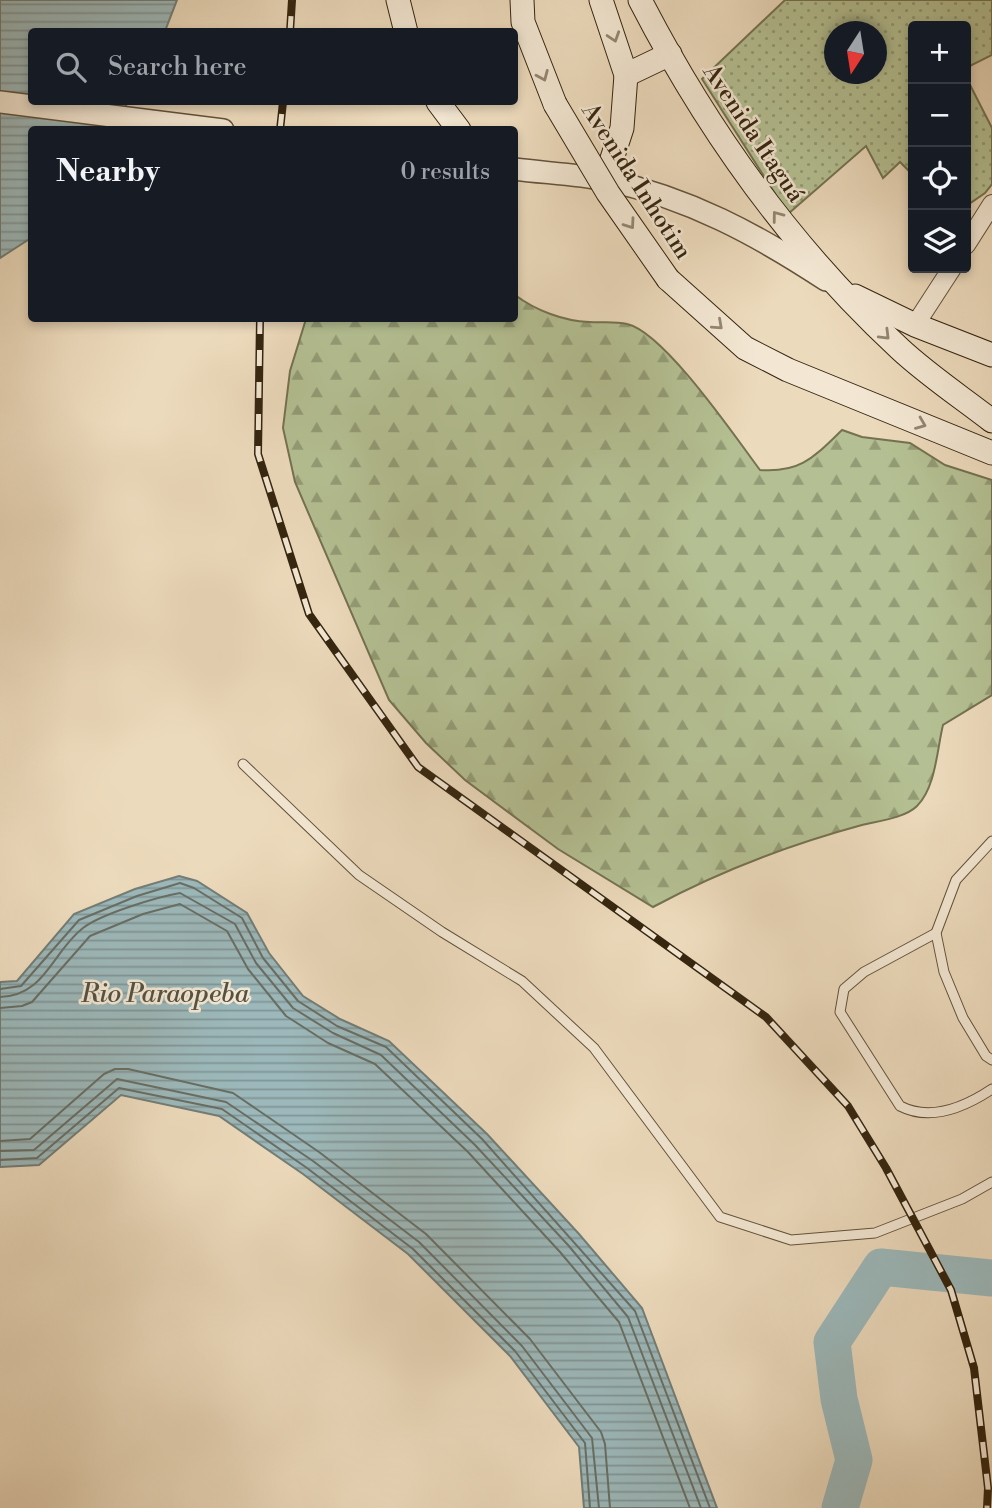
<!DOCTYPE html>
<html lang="en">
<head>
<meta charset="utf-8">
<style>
	:root { --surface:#171b24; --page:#20242c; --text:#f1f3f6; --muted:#9ea1a6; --line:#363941 }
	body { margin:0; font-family:"Libre Bodoni",serif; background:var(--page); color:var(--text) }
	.controls { position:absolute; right:21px; top:21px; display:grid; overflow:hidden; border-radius:7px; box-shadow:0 4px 10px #0003 }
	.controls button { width:63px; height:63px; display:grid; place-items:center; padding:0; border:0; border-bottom:2px solid var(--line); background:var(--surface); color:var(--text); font:35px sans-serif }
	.compass { position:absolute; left:824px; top:21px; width:63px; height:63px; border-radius:50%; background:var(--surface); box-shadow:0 4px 10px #0003; rotate:192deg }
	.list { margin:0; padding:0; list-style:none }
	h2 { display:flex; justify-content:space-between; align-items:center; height:91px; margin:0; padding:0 28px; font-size:30px }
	h2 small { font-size:23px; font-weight:400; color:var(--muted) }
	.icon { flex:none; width:38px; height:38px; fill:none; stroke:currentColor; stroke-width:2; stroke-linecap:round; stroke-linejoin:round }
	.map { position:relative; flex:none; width:992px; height:1508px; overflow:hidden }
	.search { position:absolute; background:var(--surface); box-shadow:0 4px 10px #0003; left:28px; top:28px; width:490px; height:77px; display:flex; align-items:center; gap:18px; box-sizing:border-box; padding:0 24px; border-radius:7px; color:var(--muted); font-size:26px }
	.panel { position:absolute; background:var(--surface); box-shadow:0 4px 10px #0003; left:28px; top:126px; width:490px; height:196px; border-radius:7px }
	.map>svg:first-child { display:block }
	.grass { fill:url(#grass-dots); stroke:#747251; stroke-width:2; fill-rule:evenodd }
	.forest { fill:url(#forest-firs); stroke:#747251; stroke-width:2 }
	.water { fill:url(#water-rules); stroke:#737d76; stroke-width:2 }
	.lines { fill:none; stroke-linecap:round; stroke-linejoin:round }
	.shore { stroke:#686e64; stroke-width:2 }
	.river { stroke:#9cb8ba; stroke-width:37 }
	.service-casing { stroke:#63523a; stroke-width:11 }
	.minor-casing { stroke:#63523a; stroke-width:20 }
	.tertiary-casing { stroke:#63523a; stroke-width:24 }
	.secondary-casing { stroke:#35250f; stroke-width:25 }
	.service { stroke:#f3e7d3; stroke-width:9 }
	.minor { stroke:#f3e7d3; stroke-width:18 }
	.tertiary { stroke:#f3e7d3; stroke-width:21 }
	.secondary { stroke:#f3e7d3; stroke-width:23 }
	.rail-casing { stroke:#35250f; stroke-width:8 }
	.rail { stroke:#f3e7d3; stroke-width:5; stroke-dasharray:16; stroke-linecap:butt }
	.secondary-bridge-casing { stroke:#35250f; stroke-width:25; stroke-linecap:butt }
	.secondary-bridge { stroke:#f3e7d3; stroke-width:23 }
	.oneway { stroke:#948671 }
	.labels { text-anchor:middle; stroke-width:5; stroke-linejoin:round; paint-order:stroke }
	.street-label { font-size:24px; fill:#35250f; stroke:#f3e7d3 }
	.water-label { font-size:26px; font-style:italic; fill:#545142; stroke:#f3e7d3 }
</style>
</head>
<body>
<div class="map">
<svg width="992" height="1508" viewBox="0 0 992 1508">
	<defs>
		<pattern id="grass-dots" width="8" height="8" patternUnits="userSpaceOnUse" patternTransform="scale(1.75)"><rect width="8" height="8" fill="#b4c093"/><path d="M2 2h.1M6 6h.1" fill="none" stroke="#939c76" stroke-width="1.8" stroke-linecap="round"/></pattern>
		<pattern id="forest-firs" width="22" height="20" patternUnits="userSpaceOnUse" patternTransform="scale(1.75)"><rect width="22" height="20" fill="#b4c093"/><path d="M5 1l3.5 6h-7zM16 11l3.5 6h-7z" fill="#939c76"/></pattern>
		<pattern id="water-rules" width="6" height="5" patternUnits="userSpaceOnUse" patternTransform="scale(1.75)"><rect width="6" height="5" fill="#9cb8ba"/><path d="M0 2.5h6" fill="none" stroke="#809596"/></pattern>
	</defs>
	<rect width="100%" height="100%" fill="#ecdabc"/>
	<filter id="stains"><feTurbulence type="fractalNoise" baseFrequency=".00286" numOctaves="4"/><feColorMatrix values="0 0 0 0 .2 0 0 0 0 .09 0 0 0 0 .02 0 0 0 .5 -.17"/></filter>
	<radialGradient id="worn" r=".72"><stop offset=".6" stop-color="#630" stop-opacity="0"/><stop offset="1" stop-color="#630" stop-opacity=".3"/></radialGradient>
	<g class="grass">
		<path d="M 785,0 L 992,0 L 992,55 L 966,68 L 966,26 L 913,26 L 913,175 L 900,162 L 883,178 L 866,146 L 788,214 L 702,79 ZM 834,32 L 876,32 L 876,74 L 834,74 Z"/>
		<polygon points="966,77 992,128 992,184 985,193 966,206"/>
	</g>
	<path class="forest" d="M 515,295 C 535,310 563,321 589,322 C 602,323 615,321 627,324 C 664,332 736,438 760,470 C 801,473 814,457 842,430 L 862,437 L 910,443 L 945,465 L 992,480 L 992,695 L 943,725 C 937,749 936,787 917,806 C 905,818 878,821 862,825 C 788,845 720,871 653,907 L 558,849 L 465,780 L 426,743 L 389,700 L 295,482 L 283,428 L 290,371 L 306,319 L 514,318 Z"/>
	<g class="water">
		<polygon points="0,0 177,0 165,31 32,32 32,102 128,102 113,129 32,130 31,238 0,258"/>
		<polygon points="179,876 197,881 247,913 269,953 303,996 340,1019 389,1041 487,1134 579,1234 642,1308 717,1508 584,1508 579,1447 510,1356 408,1254 303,1174 219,1116 121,1095 39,1165 0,1167 0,982 17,981 74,914 135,889"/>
	</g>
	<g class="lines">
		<g class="shore">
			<polyline points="0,989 21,986 79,920 137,896 180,883 194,888 242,918 263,958 298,1001 337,1026 386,1047 482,1139 635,1311 710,1508"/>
			<path d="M 0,997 C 45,996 52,952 83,928 C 101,914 157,897 180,893 L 235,924 L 256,963 L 293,1008 L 333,1033 L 381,1055 L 475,1145 L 568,1245 L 628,1317 L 701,1508"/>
			<polyline points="0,1008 22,1006 32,1002 90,936 143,914 180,904 227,931 248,969 286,1016 328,1043 375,1064 468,1152 560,1252 619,1322 690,1508"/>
			<polyline points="0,1141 30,1139 104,1074 115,1069 128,1069 233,1093 319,1152 426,1234 530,1339 601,1432 605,1444 610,1508"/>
			<polyline points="0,1151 34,1150 117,1079 226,1102 313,1161 419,1242 522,1346 592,1438 599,1508"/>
			<polyline points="0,1160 37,1158 119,1088 222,1109 307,1168 413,1249 515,1351 585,1443 590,1508"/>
		</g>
		<polyline class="river" points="840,1508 854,1460 839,1399 832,1342 881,1267 992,1278"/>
		<g class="service-casing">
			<g id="service">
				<polyline points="243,764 359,875 442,932 522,981 594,1048 720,1217 791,1240 875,1233 962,1199 992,1182"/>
				<polyline points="992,841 956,880 936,933 944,972 963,1018 986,1056 992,1060"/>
				<path d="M 936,933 L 864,972 L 844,989 L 840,1012 L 900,1106 C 931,1122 965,1107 992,1089"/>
			</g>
		</g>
		<g class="minor-casing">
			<g id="minor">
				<polyline points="966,245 992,204"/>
				<polyline points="915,325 952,268"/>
			</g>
		</g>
		<g class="tertiary-casing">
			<g id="tertiary">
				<polyline points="0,102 223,130"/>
				<path d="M 514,169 C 545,173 576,174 606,180 C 689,198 756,234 826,280"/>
			</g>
		</g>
		<g class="secondary-casing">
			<g id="secondary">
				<polyline points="398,0 406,32"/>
				<polyline points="522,0 523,22 555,104"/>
				<polyline points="601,0 626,75 622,128 605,180"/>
				<path d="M 640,0 C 707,130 792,249 900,349 C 928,375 961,397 992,421"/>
				<polyline points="626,75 670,54"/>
				<polyline points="438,102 459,130"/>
				<polyline points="668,279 745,348 788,370 992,453"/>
				<polyline points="855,296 915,325 992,355"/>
			</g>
		</g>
		<use href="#service" class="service"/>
		<use href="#minor" class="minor"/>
		<use href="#tertiary" class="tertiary"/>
		<use href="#secondary" class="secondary"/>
		<g class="rail-casing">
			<g id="rail">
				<polyline points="290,32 292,0"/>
				<polyline points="280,130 283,102"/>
				<polyline points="260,318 258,454 309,614 418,767 766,1017 848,1106 886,1168 951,1290 974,1368 988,1488 987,1508"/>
			</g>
		</g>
		<use href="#rail" class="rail"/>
		<g class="secondary-bridge-casing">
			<polyline id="secondary-bridge" points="555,104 608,193 668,279"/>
		</g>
		<use href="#secondary-bridge" class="secondary-bridge"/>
	</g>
	<defs><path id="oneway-chevron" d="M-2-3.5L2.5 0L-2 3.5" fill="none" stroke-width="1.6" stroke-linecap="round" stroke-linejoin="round" transform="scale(1.75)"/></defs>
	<g class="oneway">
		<use href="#oneway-chevron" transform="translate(614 37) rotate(72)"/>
		<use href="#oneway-chevron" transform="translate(543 76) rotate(67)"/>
		<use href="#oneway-chevron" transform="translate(777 216) rotate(-127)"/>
		<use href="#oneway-chevron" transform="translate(630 224) rotate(55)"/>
		<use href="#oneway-chevron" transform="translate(718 325) rotate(42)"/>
		<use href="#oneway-chevron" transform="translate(885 335) rotate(45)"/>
		<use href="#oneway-chevron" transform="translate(921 424) rotate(22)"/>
	</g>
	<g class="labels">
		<g class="street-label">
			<text transform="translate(754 133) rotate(56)" y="8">Avenida Itaguá</text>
			<text transform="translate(637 181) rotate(57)" y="8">Avenida Inhotim</text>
		</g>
		<g class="water-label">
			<text x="165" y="1002">Rio Paraopeba</text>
		</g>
	</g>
	<rect width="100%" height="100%" filter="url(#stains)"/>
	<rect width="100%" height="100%" fill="url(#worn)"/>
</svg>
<div class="controls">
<button>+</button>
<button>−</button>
<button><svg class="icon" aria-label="locate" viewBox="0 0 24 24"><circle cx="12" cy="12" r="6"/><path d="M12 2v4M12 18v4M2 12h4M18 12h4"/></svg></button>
<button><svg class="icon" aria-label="layers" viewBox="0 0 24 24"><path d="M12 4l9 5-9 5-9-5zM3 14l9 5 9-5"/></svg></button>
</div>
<svg class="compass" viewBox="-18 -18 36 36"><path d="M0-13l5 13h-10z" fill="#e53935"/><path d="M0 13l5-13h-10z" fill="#9ea1a6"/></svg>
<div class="search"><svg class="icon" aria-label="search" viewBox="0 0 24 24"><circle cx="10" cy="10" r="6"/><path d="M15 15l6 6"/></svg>Search here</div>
<section class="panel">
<h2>Nearby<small>0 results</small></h2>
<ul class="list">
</ul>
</section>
</div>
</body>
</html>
